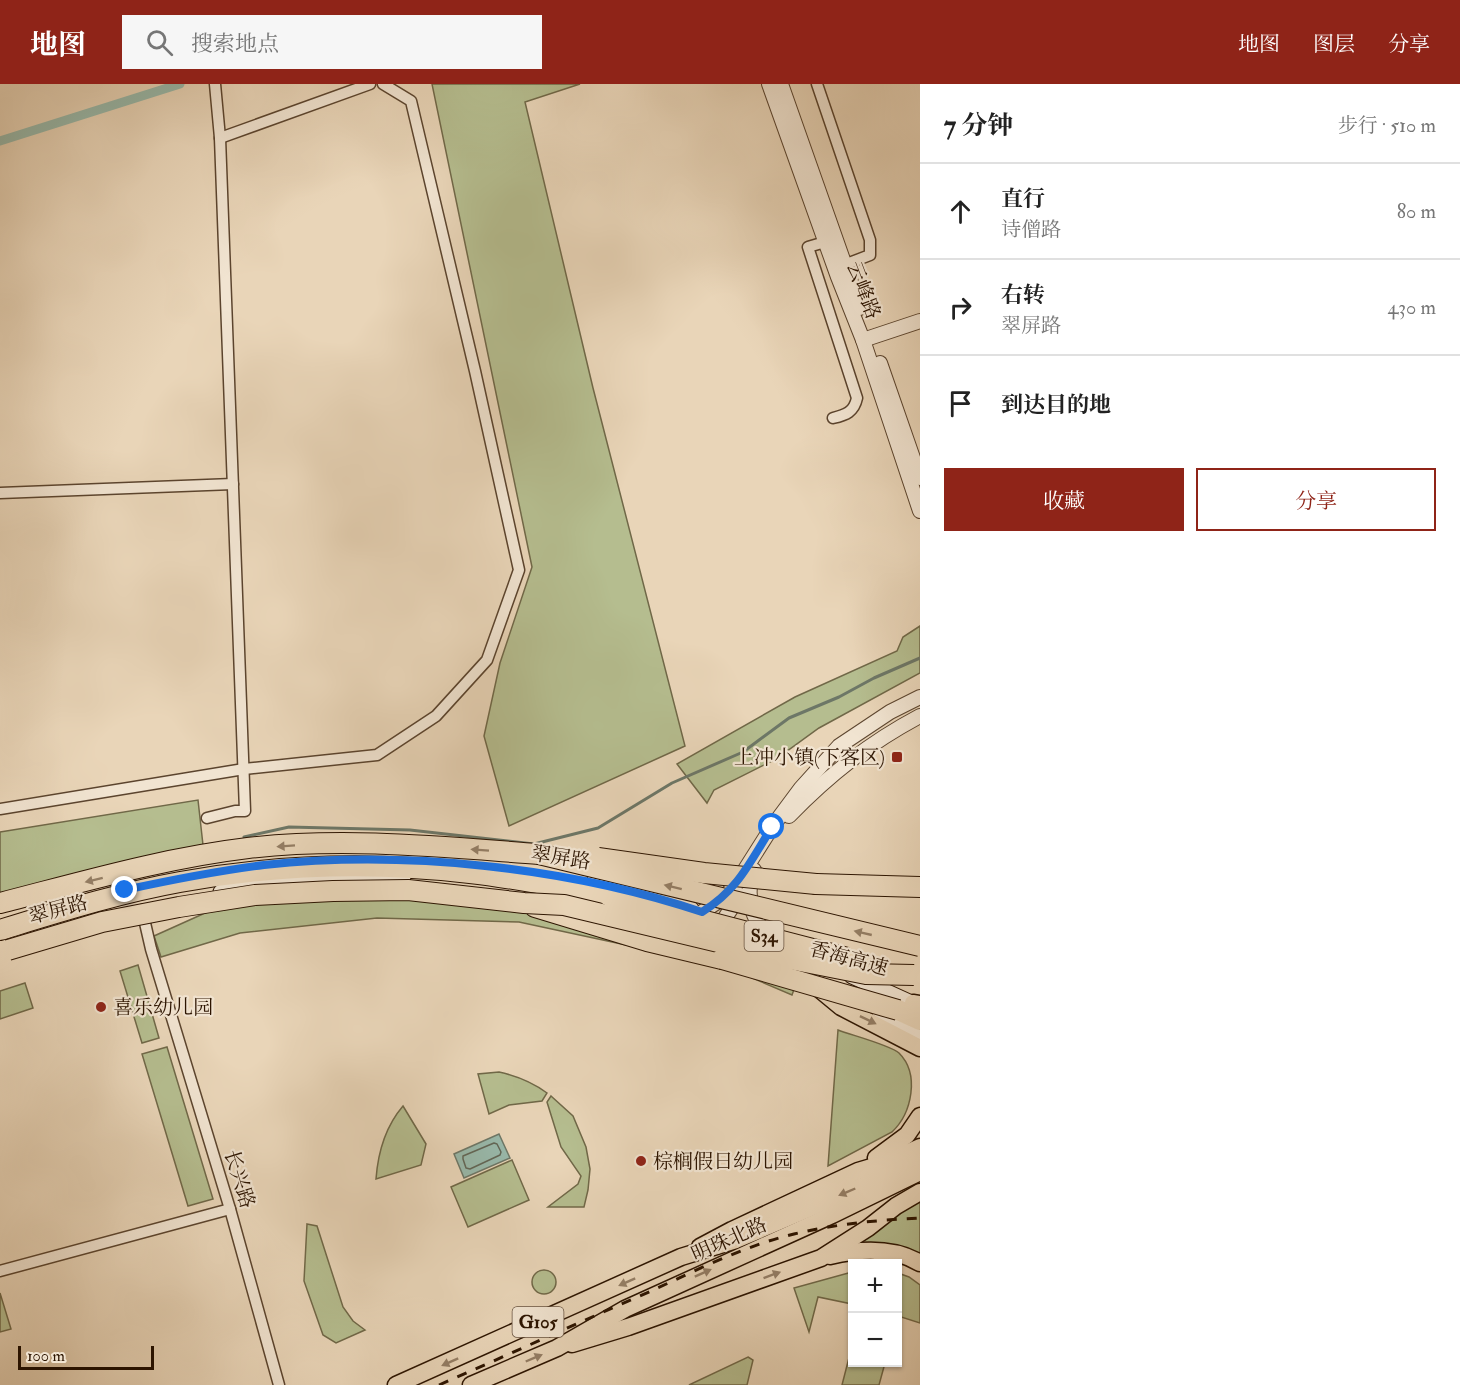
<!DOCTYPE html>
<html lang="zh">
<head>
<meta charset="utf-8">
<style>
	:root { --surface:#fff; --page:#f6f6f6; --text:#222; --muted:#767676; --line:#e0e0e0; --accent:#8f2418 }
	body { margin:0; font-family:"IM FELL Double Pica","Noto Serif SC",serif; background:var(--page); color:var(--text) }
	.controls { position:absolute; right:18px; bottom:18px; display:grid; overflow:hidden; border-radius:0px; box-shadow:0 2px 4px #0004 }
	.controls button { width:54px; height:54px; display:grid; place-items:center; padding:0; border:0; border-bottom:2px solid var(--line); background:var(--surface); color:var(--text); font:30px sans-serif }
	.scale { position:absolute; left:18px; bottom:15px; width:136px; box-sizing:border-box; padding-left:6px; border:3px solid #2c1400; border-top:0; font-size:16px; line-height:21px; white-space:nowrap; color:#2c1400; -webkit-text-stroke:4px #f1e4d1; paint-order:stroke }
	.stop { position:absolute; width:18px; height:18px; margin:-14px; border:4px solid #1a73e8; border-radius:50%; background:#fff }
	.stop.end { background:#1a73e8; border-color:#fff; box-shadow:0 2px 6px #0008 }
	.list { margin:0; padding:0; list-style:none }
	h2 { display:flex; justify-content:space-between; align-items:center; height:78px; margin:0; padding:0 24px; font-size:26px }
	h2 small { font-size:20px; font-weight:400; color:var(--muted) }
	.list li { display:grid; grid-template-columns:39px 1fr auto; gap:18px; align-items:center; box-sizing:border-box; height:96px; padding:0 24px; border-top:2px solid var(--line) }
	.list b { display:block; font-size:22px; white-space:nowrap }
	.list p { margin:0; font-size:20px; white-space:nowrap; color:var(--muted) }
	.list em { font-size:20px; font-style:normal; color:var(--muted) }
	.actions { display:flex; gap:12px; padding:18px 24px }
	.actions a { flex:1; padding:14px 0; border:2px solid var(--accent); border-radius:0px; text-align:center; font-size:21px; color:var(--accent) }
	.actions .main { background:var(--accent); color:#fff }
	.icon { flex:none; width:33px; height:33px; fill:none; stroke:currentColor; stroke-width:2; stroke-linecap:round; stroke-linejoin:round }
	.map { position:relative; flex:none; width:920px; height:1301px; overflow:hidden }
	header { display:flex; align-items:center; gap:36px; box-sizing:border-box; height:84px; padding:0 30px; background:var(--accent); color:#fff }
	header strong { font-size:28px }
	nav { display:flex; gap:33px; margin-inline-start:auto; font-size:21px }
	.search { width:420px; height:54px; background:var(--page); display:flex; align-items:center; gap:15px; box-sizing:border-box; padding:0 21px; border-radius:0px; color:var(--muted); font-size:22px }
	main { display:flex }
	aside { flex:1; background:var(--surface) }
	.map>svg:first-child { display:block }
	.green { fill:#b5bd8f; stroke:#706848; stroke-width:1.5 }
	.water { fill:#98b9ab; stroke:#6d7767; stroke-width:1.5 }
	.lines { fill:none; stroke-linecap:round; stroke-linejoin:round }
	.shore { stroke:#626656; stroke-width:1.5 }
	.stream { stroke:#6d7767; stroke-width:3 }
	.canal { stroke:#98b9ab; stroke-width:9 }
	.minor-casing { stroke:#5b442e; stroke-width:13 }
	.tertiary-casing { stroke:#5b442e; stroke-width:16 }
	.secondary-casing { stroke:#2c1400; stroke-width:17 }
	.primary-casing { stroke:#2c1400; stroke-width:19 }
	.trunk-casing { stroke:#2c1400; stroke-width:19 }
	.motorway-casing { stroke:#2c1400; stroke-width:22 }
	.minor { stroke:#f1e4d1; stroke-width:10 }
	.tertiary { stroke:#f1e4d1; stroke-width:14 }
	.secondary { stroke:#f1e4d1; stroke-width:15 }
	.primary { stroke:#e9d5b8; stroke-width:16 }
	.trunk { stroke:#e9d5b8; stroke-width:16 }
	.motorway { stroke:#e9d5b8; stroke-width:20 }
	.rail { stroke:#2c1400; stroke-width:3; stroke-dasharray:10 10; stroke-linecap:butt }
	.motorway-bridge-casing { stroke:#2c1400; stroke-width:22; stroke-linecap:butt }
	.motorway-bridge { stroke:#e9d5b8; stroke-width:20 }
	.oneway { fill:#947e65 }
	.route { stroke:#1a73e8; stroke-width:8 }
	.poi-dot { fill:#8f2418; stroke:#f1e4d1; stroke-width:2 }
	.labels { text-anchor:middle; stroke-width:4.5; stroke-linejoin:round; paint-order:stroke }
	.shield { fill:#f1e4d1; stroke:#67523f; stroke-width:1.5 }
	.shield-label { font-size:18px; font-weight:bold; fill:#2c1400 }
	.street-label { font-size:20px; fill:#2c1400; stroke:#f1e4d1 }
	.poi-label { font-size:20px; fill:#2c1400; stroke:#f1e4d1; text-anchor:start }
</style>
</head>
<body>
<header>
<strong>地图</strong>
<div class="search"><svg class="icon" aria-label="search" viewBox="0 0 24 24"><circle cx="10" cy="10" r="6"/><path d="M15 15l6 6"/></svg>搜索地点</div>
<nav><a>地图</a><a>图层</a><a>分享</a></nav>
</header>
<main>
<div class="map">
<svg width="920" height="1301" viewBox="0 0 920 1301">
	<rect width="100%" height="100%" fill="#e9d5b8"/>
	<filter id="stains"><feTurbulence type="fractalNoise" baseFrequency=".00333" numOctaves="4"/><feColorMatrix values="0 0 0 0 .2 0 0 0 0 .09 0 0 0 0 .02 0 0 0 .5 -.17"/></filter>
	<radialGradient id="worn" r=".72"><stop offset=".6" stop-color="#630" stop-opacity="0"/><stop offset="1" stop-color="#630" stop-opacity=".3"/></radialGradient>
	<g class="green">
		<polygon points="432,0 580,0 525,18 593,304 685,662 509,742 484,652 500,579 532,483"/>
		<polygon points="920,542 920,589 819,644 776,675 714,706 707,719 677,680 795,613 897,567 903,553"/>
		<polygon points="198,716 203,761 200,767 0,814 0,748"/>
		<polygon points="245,811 538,818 796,900 792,911 724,882 519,838 377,834 240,849 161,873 154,852"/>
		<polygon points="138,881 159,954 142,959 120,887"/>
		<polygon points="25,899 33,924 0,935 0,907"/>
		<path d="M 838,946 C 851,951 890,961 899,969 C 920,990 912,1029 892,1048 L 828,1082 Z"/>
		<polygon points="167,963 213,1115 188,1122 142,970"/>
		<path d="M 499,988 C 517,992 532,998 547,1009 L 542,1017 L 509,1021 L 489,1030 L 478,990 Z"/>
		<polygon points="551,1012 573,1032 586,1063 590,1085 588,1106 584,1123 548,1123 578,1100 581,1092 561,1063 547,1018"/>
		<path d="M 403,1022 L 426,1060 L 421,1081 L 376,1095 C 378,1068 385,1043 403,1022 Z"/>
		<polygon points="512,1076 529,1116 468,1143 451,1103"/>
		<polygon points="920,1117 920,1171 854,1160 917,1118"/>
		<polygon points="307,1140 317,1142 343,1223 353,1237 365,1246 336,1259 323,1251 304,1197"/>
		<circle cx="544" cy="1198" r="12"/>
		<polygon points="852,1188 852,1220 818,1213 809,1248 794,1204"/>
		<polygon points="898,1189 909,1193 920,1201 920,1239 898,1232"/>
		<polygon points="0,1209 11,1245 0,1248"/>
		<polygon points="852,1262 852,1278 885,1279 879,1301 842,1301"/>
		<polygon points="748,1273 753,1276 747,1301 689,1301"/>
	</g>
	<polygon class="water" points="499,1050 510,1074 464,1094 454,1070"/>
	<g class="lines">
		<polygon class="shore" points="494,1059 497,1060 501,1068 500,1071 470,1085 466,1084 463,1075 463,1072"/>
		<polyline class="stream" points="244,753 289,743 410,746 534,760 598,744 672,699 743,668 789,634 839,613 874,594 920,574"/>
		<polyline class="canal" points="0,57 180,0"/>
		<g class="minor-casing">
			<g id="minor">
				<polyline points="817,0 870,156 870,171 844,181"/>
				<polyline points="220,54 370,0"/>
				<path d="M 825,158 L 808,163 L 857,314 C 854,328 846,331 833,334"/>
				<polyline points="0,409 233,400"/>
				<polyline points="0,725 244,685 377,671 436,632 487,576 519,486 475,287 411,17 383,0"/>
				<polyline points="207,734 235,727 245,727 220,54 215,0"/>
				<polyline points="142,826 151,865 230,1125 279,1301"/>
				<polyline points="0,1187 230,1125"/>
			</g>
		</g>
		<g class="tertiary-casing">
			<g id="tertiary">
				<polyline points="769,0 838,193 863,256 920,427"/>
				<polyline points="781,0 860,224"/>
				<polyline points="863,256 920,237"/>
				<polyline points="880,279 920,394"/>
				<path d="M 789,732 C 829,691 869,659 920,632"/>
				<path d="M 754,786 C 744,811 752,834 768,854"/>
				<polyline points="702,828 722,815 734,803 772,743 801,704 839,662 890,628 920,613"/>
				<polyline points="713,844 723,837 740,811"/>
			</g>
		</g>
		<g class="secondary-casing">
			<g id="secondary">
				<polyline points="593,799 618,804 691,825"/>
				<path d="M 221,808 C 283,794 340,793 403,793"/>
				<polyline points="852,892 920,923"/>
				<polyline points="879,926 898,937 920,956"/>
			</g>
		</g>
		<g class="primary-casing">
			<g id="primary">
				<polyline points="818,904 841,923 920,964"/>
				<polyline points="913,919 920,920"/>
				<polyline points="876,1074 907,1051 920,1032"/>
				<polyline points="700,1163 732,1146 858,1087 885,1079 920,1063"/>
				<path d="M 830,1172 C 860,1165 893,1163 920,1179"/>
				<polyline points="572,1260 628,1243 821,1174 868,1144 896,1122 920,1108"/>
			</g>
		</g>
		<g class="trunk-casing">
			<g id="trunk">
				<polyline points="396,1301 681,1173 736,1156 920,1077"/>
				<polyline points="471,1301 557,1264 625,1225 832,1131 920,1088"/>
			</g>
		</g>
		<g class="motorway-casing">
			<g id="motorway">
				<polyline points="816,800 920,803"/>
				<path d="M 0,819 C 82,798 164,774 248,764 C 345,753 442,763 539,770"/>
				<polyline points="535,823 647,857 722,875"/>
				<path d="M 0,846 C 59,828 119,809 180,798 C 274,781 374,778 470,789 C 516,794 563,804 609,812"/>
				<polyline points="898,926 920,936"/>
			</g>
		</g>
		<use href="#minor" class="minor"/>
		<use href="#tertiary" class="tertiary"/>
		<use href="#secondary" class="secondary"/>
		<use href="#primary" class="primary"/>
		<use href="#trunk" class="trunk"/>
		<use href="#motorway" class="motorway"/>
		<path class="rail" d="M 439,1301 C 510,1270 580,1238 651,1207 C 697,1186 744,1162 794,1150 C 835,1140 878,1136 920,1134"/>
		<g class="motorway-bridge-casing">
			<g id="motorway-bridge">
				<polyline points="539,770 920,862"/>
				<polyline points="598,774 704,789 816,800"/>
				<polyline points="609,812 847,874"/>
				<polyline points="8,866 102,838 179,823 255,811 333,807 408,806 524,819 564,821 785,874 866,890 914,891"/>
				<polyline points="722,875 898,926"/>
			</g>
		</g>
		<use href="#motorway-bridge" class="motorway-bridge"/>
	</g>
	<defs><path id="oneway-solid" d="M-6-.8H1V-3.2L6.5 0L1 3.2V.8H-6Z" transform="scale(1.5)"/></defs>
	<g class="oneway">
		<use href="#oneway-solid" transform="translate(286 762) rotate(176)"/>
		<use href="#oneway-solid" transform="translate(480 766) rotate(-176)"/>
		<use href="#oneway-solid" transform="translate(94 796) rotate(166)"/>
		<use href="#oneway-solid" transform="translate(673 803) rotate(-166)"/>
		<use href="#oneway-solid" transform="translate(863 849) rotate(-167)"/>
		<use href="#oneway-solid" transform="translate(868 936) rotate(26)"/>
		<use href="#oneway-solid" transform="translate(847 1108) rotate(157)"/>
		<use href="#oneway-solid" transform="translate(703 1189) rotate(-24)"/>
		<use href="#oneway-solid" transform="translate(772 1191) rotate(-20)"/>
		<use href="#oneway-solid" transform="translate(627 1198) rotate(156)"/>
		<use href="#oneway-solid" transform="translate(534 1274) rotate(-23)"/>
		<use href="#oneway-solid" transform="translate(450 1278) rotate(156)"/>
	</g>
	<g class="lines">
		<path class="route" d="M 125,806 C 171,796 217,787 264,781 C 405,766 567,783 702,828 C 738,806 750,778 772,743"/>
	</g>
	<g class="poi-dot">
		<rect x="891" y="667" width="12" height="12" rx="3"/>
		<circle cx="101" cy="923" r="6"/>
		<circle cx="641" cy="1077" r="6"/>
	</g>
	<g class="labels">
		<g class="shield">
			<rect x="744.5" y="837" width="39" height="30" rx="4.5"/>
			<rect x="512.5" y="1223" width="51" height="30" rx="4.5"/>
		</g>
		<g class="shield-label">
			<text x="764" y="858">S34</text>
			<text x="538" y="1244">G105</text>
		</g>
		<g class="street-label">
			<text transform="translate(864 206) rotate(69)" y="7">云峰路</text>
			<text transform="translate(561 773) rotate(9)" y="7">翠屏路</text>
			<text transform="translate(58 825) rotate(-15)" y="7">翠屏路</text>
			<text transform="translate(849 874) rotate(15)" y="7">香海高速</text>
			<text transform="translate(240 1095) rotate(73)" y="7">长兴路</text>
			<text transform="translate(729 1155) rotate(-24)" y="7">明珠北路</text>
		</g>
		<g class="poi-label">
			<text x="885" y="680" text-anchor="end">上冲小镇(下客区)</text>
			<text x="113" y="930">喜乐幼儿园</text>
			<text x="653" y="1084">棕榈假日幼儿园</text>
		</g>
	</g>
	<rect width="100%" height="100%" filter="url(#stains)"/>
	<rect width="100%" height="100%" fill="url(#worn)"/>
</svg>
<div class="controls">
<button>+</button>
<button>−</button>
</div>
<div class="scale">100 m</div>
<div class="stop" style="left:772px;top:743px"></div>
<div class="stop end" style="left:125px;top:806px"></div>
</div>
<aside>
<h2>7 分钟<small>步行 · 510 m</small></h2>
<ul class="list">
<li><svg class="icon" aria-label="ahead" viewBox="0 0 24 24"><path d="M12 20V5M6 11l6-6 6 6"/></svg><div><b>直行</b><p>诗僧路</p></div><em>80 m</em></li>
<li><svg class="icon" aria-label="right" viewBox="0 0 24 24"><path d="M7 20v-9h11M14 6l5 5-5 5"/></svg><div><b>右转</b><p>翠屏路</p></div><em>430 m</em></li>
<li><svg class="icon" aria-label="arrive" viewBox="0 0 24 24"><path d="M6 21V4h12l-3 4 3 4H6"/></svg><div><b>到达目的地</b></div></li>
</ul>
<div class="actions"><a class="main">收藏</a><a>分享</a></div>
</aside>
</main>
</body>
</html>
